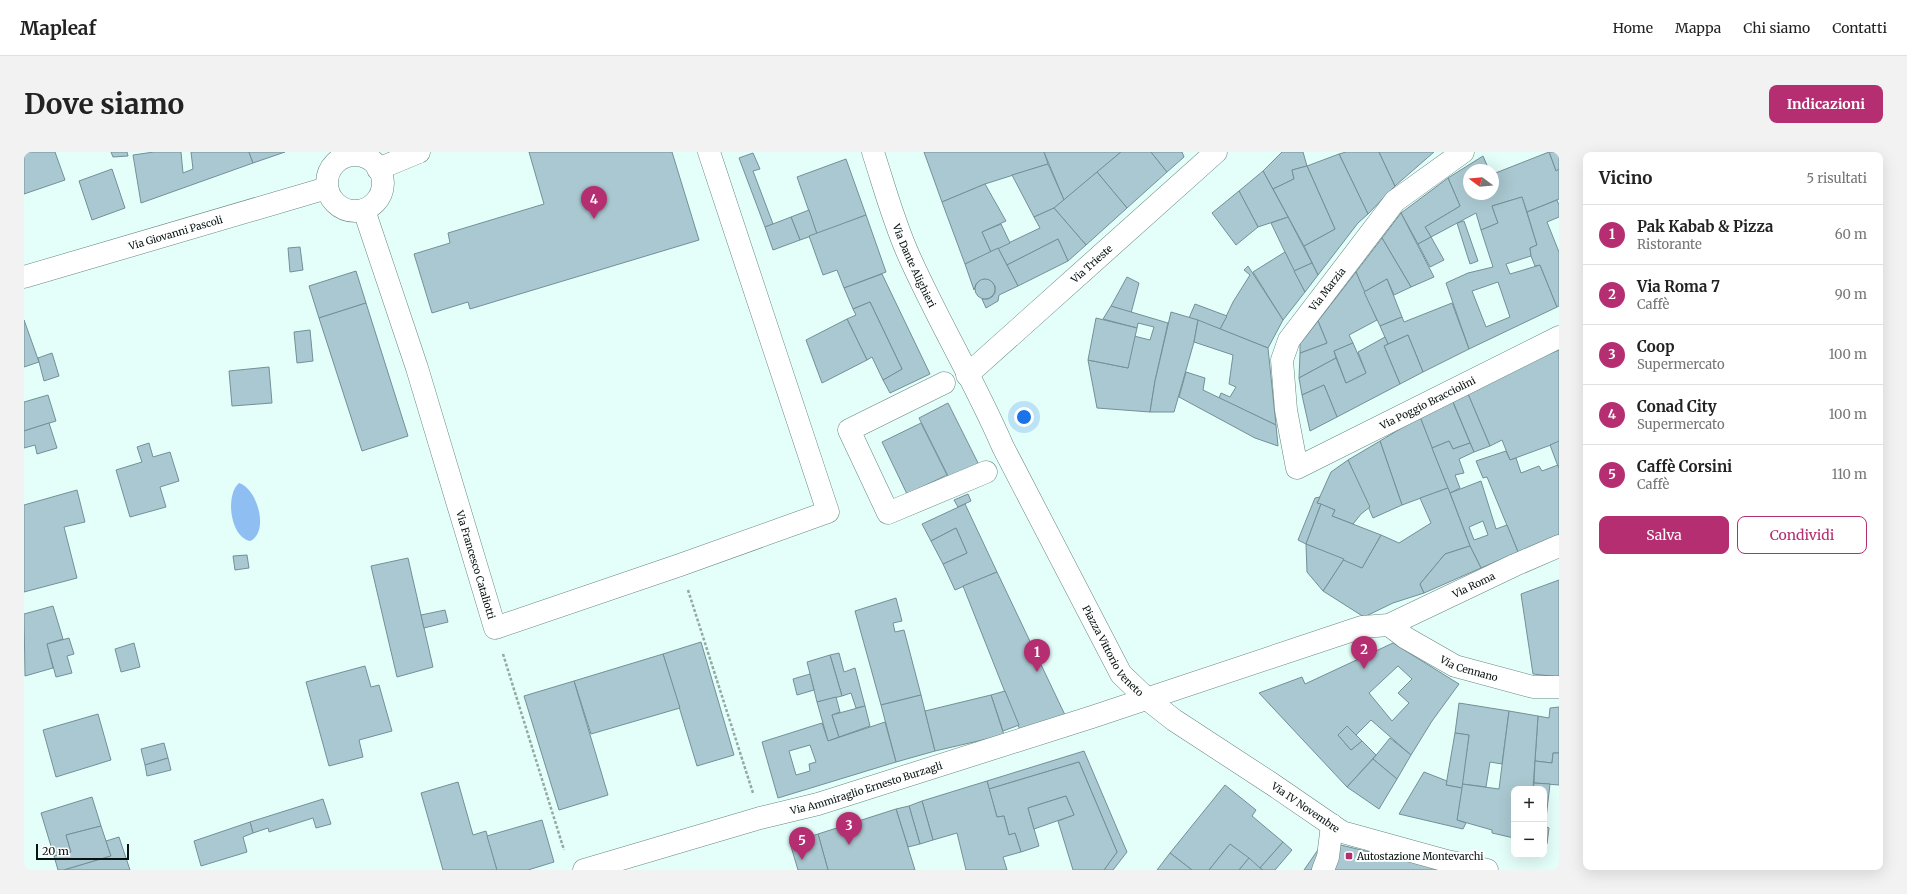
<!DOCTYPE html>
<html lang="it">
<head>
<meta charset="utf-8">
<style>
	:root { --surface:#fff; --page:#f2f2f2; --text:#222; --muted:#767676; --line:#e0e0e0; --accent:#b52e71 }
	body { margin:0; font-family:Merriweather,serif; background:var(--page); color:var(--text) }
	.controls { position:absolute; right:12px; bottom:12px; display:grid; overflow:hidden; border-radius:8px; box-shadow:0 4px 16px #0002 }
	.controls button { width:36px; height:36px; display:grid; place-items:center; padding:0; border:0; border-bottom:1px solid var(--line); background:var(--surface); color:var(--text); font:20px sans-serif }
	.compass { position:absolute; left:1439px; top:12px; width:36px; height:36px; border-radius:50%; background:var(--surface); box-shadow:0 4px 16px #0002; rotate:286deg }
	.scale { position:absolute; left:12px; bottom:10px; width:93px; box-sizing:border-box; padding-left:4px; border:2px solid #081312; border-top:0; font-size:11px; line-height:14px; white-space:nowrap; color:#081312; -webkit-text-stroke:3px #fff; paint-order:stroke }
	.you { position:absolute; left:1000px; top:265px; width:14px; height:14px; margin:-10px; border:3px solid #fff; border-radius:50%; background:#1a73e8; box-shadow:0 0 0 6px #1a73e833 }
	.badge { display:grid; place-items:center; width:26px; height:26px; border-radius:50%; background:var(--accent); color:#fff; font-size:13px; font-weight:700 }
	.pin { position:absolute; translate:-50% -33px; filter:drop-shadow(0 1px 2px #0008) }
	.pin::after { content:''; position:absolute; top:21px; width:14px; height:12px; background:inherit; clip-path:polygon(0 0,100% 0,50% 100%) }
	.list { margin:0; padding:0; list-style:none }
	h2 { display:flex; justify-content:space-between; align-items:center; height:52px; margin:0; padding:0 16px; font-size:17px }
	h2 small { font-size:13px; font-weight:400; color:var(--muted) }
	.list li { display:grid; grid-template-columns:26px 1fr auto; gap:12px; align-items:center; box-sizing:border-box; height:60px; padding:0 16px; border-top:1px solid var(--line) }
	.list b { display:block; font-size:15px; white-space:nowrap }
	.list p { margin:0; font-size:13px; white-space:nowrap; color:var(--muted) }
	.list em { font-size:13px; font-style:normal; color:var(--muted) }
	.actions { display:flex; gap:8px; padding:12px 16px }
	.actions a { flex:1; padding:9px 0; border:1px solid var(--accent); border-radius:8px; text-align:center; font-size:14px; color:var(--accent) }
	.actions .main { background:var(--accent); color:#fff }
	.map { position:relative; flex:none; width:1535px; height:718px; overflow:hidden; border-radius:8px }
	header { display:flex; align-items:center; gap:24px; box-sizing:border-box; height:56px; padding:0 20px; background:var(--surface); border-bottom:1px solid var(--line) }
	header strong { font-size:19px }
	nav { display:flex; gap:22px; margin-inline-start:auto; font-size:14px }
	.intro { display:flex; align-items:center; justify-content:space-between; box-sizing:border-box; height:96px; padding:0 24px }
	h1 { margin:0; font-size:28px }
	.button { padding:10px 18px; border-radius:8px; background:var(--accent); color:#fff; font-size:14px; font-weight:700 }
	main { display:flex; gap:24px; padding:0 24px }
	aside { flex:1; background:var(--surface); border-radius:8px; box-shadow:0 4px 16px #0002 }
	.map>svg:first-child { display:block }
	.water { fill:#8fbef3 }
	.building { fill:#aac8d1; stroke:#739098; fill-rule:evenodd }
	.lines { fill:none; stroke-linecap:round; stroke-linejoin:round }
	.minor-casing { stroke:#688681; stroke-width:23 }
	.path { stroke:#94a9a5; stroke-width:2.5; stroke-dasharray:3 2; stroke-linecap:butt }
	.minor { stroke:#fff; stroke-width:22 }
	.poi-dot { fill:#b52e71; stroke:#fff; stroke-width:1.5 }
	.labels { text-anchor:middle; stroke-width:4; stroke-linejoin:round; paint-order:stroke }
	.street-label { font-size:10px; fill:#081312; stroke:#fff }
	.poi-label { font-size:10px; fill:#081312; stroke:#fff; text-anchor:start }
</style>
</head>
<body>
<header>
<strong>Mapleaf</strong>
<nav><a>Home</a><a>Mappa</a><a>Chi siamo</a><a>Contatti</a></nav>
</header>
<div class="intro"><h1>Dove siamo</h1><a class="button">Indicazioni</a></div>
<main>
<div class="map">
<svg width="1535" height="718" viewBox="0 0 1535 718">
	<rect width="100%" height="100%" fill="#e4fef9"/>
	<path class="water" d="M 215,331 C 233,336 246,380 226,389 C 206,385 201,343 215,331 Z"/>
	<g class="building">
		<polygon points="0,0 31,0 41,28 0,42"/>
		<polygon points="87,0 103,0 104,4 89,5"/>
		<polygon points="130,0 157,0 159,21 169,17 167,0 225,0 229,11 117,51 109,3"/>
		<polygon points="225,0 261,0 229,11"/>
		<polygon points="505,0 648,0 675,88 446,157 444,150 408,161 390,102 426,91 424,81 520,52"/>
		<polygon points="900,0 1020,0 1024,12 961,32 918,50"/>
		<polygon points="1020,0 1097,0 1040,48"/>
		<polygon points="1097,0 1127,0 1143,20 1103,56 1073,20"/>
		<polygon points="1127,0 1158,0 1160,5 1143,20"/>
		<polygon points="1258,0 1279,0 1283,14 1268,18 1270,27 1249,37 1239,19"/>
		<polygon points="1322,0 1355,0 1371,34 1344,62 1315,2"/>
		<polygon points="1355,0 1410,0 1371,34"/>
		<polygon points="1525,0 1535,0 1535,17 1532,19"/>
		<polygon points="1525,0 1532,19 1535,17 1535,47 1503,60 1498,45 1468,54 1474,71 1457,78 1452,61 1407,85 1401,75 1436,54 1424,26 1459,4 1465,18 1445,18 1445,42 1469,42 1469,22"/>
		<polygon points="729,1 736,17 729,19 749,72 741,75 715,6"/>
		<polygon points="1315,2 1344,62 1334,71 1294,123 1280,94 1311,77 1283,14"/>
		<polygon points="822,7 842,63 793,82 773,25"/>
		<polygon points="1024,12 1040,48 1030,56 1010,65 988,23"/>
		<polygon points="1283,14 1311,77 1280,94 1249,37 1270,27 1268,18"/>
		<polygon points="88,17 101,56 68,68 55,29"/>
		<polygon points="1239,19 1264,65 1234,75 1215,39"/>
		<polygon points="1073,20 1103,56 1062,93 1030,56"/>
		<polygon points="1424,26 1436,54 1401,75 1407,85 1394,92 1377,61"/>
		<polygon points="961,32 982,69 958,80 967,100 941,112 918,50"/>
		<polygon points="1215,39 1234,75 1212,93 1188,61"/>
		<path d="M 1498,45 L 1513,93 L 1506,96 L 1507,104 L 1482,112 L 1486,122 L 1516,113 L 1533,155 L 1445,197 L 1422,131 L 1444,121 L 1469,115 L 1457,78 L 1474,71 L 1468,54 ZM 1474,130 L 1486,165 L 1462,175 L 1448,139 Z"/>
		<polygon points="1533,48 1535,53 1535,65 1523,70 1535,100 1535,154 1533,155 1516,113 1511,114 1507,104 1506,96 1513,93 1503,60"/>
		<polygon points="1030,56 1062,93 1044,109 1034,87 983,113 974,96 1016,76 1010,65"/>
		<polygon points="785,58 793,82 776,88 767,65"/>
		<polygon points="1377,61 1410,125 1387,135 1358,86"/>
		<polygon points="842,63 862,120 820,136 813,118 799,123 785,84"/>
		<polygon points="767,65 776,88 749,98 741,75"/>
		<polygon points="1264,65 1288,111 1270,119 1247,71"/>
		<polygon points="1440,69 1454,109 1446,112 1433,71"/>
		<polygon points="977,72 986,91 967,100 958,80"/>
		<polygon points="1407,85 1420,108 1406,115 1394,92"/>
		<polygon points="1358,86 1387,135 1370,143 1363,127 1340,140 1332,120"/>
		<polygon points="1034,87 1044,109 994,134 983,113"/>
		<polygon points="276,95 279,118 266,120 264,96"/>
		<polygon points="974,96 994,134 975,143 974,149 962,156 958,147 964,147 968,145 971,141 971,134 967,129 960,127 952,132 950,138 941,112"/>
		<polygon points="1261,100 1281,140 1259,168 1229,120"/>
		<polygon points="1288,111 1294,123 1281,140 1270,119"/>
		<polygon points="1224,114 1259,168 1244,196 1196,177 1209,150 1226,123 1220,118"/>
		<polygon points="332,119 342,151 295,166 285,134"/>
		<polygon points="1332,120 1353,168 1325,183 1329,191 1310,199 1312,206 1275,226 1276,201 1303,191 1294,169"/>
		<polygon points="858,122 906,222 866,241 859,228 878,217 846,150 829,157 820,136"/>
		<polygon points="1103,125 1115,131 1107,161 1087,154"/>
		<circle cx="961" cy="137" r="10"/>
		<polygon points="1363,127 1378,165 1356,174 1340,140"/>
		<polygon points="846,150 878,217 859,228 848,205 843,208 823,167 832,163 829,157"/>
		<polygon points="342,151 384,284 338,299 295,166"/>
		<polygon points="1428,151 1445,197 1399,220 1384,183 1364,192 1356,174 1378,165 1380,170"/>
		<polygon points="1171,152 1203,164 1196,177 1165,166"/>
		<polygon points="1087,154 1144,171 1131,229 1126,260 1073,256 1064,208 1104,216 1110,184 1126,188 1130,175 1114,171 1113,176 1079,167"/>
		<polygon points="1147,160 1174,168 1170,190 1150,260 1126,260 1131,229"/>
		<polygon points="1072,166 1113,176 1104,216 1064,208"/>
		<polygon points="823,167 843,208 798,231 782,188"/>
		<polygon points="0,168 15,210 0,215"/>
		<polygon points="1174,168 1244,196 1252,273 1195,246 1197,241 1206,245 1212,235 1205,232 1209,203 1170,190"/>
		<polygon points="1294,169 1303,191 1276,201 1276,192"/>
		<polygon points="286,178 289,209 273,211 270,180"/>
		<polygon points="1384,183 1399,220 1376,232 1360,194"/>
		<polygon points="1361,185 1364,192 1360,194 1376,232 1313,265 1300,233 1278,243 1275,226 1312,206 1322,231 1342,221 1334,200"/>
		<polygon points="1329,191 1342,221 1322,231 1310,199"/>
		<polygon points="1535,198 1535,290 1486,308 1478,288 1466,294 1444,242 1504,211"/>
		<polygon points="28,201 35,224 20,229 14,206"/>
		<polygon points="245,215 248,251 208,254 205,219"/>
		<polygon points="1162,220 1181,226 1179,238 1252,273 1254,294 1231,286 1155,245"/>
		<polygon points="1300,233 1313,265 1286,279 1278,243"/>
		<polygon points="1444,242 1466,294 1450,300 1429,250"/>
		<polygon points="24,243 32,269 0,279 0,250"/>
		<polygon points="1428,248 1446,291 1429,297 1425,289 1408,296 1396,265"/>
		<polygon points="924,251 955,313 926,328 895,266"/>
		<polygon points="1396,265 1424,336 1378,353 1356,289"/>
		<polygon points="25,271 33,296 13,302 11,293 0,296 0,279"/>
		<polygon points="897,271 923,323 883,342 858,290"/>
		<polygon points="1356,289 1378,353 1349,366 1324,308"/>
		<polygon points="1425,289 1429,297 1446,291 1450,300 1435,307 1440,321 1431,323 1436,336 1426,341 1408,296"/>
		<polygon points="1535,289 1535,317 1526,293"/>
		<polygon points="125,291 129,305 146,300 155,329 136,335 142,355 106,365 92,318 118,310 113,295"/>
		<polygon points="1482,299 1486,308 1492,306 1497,321 1515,314 1518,319 1534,313 1535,317 1535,383 1494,400 1463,325 1459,326 1452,309"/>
		<polygon points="1324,308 1346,355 1337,362 1329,372 1308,364 1311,358 1293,351 1307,320"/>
		<path d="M 1457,329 L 1472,377 L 1483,373 L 1494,400 L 1457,416 L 1446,394 L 1426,341 ZM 1459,369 L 1464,383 L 1450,388 L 1445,375 Z"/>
		<polygon points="1424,336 1446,394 1421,402 1396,432 1400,441 1369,451 1340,465 1299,439 1320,407 1338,416 1357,383 1375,391 1407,371 1396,346"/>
		<polygon points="53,338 61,370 40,375 53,426 0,440 0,353"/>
		<polygon points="944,342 947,349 934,355 930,348"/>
		<polygon points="1296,345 1293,351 1297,352 1282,392 1274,388 1291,346"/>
		<polygon points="941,352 973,420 931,438 919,412 943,401 932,376 907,389 898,372"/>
		<polygon points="1297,352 1311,358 1308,364 1357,383 1338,416 1282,392"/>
		<polygon points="932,376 943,401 919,412 907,389"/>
		<polygon points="1282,392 1320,407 1299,439 1283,420"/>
		<polygon points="1446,394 1457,416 1400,441 1396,432 1421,402"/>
		<polygon points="223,403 225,416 211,418 209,404"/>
		<polygon points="384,406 409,515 373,525 347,414"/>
		<polygon points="973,420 1041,563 996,578 939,434"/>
		<polygon points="1535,428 1535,525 1509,522 1497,442"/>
		<polygon points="872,446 878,469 869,471 871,480 880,478 897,543 857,553 831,459"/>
		<polygon points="29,454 39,487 23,492 29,516 1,524 0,462"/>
		<polygon points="421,458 424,470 400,476 397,463"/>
		<polygon points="45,486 50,502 43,504 48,521 32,525 23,492"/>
		<polygon points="677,490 710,603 673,614 639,502"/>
		<polygon points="110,491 116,515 97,520 91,497"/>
		<path d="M 1369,491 L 1435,532 L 1408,569 L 1387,603 L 1347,568 L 1332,583 L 1323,574 L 1314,583 L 1327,598 L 1338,589 L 1352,603 L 1323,635 L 1235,541 L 1278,525 L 1281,532 ZM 1374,514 L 1388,527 L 1374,541 L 1385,551 L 1368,569 L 1345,541 Z"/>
		<polygon points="815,501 820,520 831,516 841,554 832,556 827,541 818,544 806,503"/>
		<polygon points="639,502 656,556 567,582 550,529"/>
		<polygon points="806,503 818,544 793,550 783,510"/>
		<polygon points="341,514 347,535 355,533 368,579 335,588 339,605 305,614 282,530"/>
		<polygon points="786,522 790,538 773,543 769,527"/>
		<polygon points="550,529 584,643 535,658 500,544"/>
		<polygon points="981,539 995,573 979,579 967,543"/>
		<polygon points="897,543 911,599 872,610 857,553"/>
		<polygon points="967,543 980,583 911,599 901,559"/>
		<polygon points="812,545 816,560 808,563 815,585 804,589 793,550"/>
		<polygon points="1435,551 1485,559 1478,612 1466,610 1462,635 1438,632 1445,583 1431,581"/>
		<polygon points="841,554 846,574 815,585 808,563"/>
		<polygon points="1535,555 1535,601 1529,601 1528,611 1511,609 1514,564 1525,566 1526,556"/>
		<polygon points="1485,559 1514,564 1509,637 1490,637 1490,686 1468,681 1468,678 1433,668 1438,632 1475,637"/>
		<polygon points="74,562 87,608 32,625 19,578"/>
		<path d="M 861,570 L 872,610 L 754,646 L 738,590 L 798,571 L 804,589 ZM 786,593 L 792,610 L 785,612 L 786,619 L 772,623 L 765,599 Z"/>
		<polygon points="1323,574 1338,589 1327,598 1314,583"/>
		<polygon points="1431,581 1445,583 1438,636 1422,633"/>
		<polygon points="1366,586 1387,603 1373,627 1349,607"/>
		<polygon points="140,591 144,606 121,613 117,597"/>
		<polygon points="1060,599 1103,700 1089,718 1080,718 1093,700 1055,610 965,637 963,629"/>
		<polygon points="1529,601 1535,601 1535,633 1510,631 1511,609 1528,611"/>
		<polygon points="144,606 147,618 123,624 121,613"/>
		<polygon points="1349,607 1373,627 1355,657 1323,635"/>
		<polygon points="1055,610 1093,700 1080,718 1049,718 1034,669 1050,663 1042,644 1004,656 1015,694 997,700 991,681 985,683 980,664 973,665 965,637"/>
		<polygon points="1400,620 1423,629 1422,633 1438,636 1433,668 1442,671 1439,677 1375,662"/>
		<polygon points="963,629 973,665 980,664 985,683 991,681 997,700 979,705 983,718 942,718 933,681 909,688 898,649"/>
		<polygon points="434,630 449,683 462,679 473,718 419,718 397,641"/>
		<polygon points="1510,631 1526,632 1521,675 1520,637 1509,637"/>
		<polygon points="1201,633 1232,658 1228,664 1259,690 1236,716 1206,692 1185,718 1168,718 1146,701"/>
		<polygon points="1042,644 1050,663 1010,677 1004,656"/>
		<polygon points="68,645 77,674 42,683 47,700 30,704 17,661"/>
		<polygon points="299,647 307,672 292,676 289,666 245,680 244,676 229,681 226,670"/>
		<polygon points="898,649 909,688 896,692 885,654"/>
		<polygon points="885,654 896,692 884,695 872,657"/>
		<polygon points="872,657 891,718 804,718 794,682"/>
		<polygon points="518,668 530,710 504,718 473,718 463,684"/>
		<polygon points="226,670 229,681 219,685 223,700 177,714 170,689"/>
		<polygon points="77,674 87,704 40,718 34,718 30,704 47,700 42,683"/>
		<polygon points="1520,674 1525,676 1523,692 1520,692"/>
		<polygon points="794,682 804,718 774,718 766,691"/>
		<polygon points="95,685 106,718 40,718 87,704 82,689"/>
		<polygon points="1300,689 1421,718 1280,718"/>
		<polygon points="1259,690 1268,698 1251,718 1239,718 1236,716"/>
		<polygon points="1206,692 1225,706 1215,718 1185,718"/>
		<polygon points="1146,701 1168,718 1133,718"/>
		<polygon points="1225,706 1236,716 1239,718 1215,718"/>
	</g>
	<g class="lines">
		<g class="minor-casing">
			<g id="minor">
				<path id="s1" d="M 849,0 C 860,34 870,71 885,104 C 914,169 951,230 979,295 L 1097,522 L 1122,546 L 1150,568 L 1248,632 L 1318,680 L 1423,709 L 1463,718"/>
				<path id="s2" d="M 1439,0 L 1371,49 L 1265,188 L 1258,208 L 1262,258 L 1273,316 L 1535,185"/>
				<circle cx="331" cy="31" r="28"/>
				<polyline points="354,17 395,0"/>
				<path id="s3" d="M 340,58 L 393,216 L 471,476 L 656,413 L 804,360 L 685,0"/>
				<path id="s4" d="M 0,125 L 303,36"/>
				<path id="s5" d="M 943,223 L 1192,0"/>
				<polyline points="920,231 825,278 864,361 962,320"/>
				<path id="s6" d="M 1365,473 L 1382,486 L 1431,514 L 1509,535 L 1535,535"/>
				<path id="s7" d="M 560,718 L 736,666 L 794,652 L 1068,565 L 1338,475 L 1365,473 L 1491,413 L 1535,394"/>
				<polyline points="1299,718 1304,705 1308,673"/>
			</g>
		</g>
		<g class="path">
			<polyline points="664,438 729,641"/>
			<polyline points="479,502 540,698"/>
		</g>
		<use href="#minor" class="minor"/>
	</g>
	<rect class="poi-dot" x="1321" y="700" width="8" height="8" rx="2"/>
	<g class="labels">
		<g class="street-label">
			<text dy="4" stroke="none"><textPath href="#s4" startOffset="158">Via Giovanni Pascoli</textPath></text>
			<text dy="4" stroke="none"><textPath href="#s5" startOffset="167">Via Trieste</textPath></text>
			<text dy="4" stroke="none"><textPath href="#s1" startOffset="121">Via Dante Alighieri</textPath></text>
			<text transform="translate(1303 137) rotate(-52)" y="4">Via Marzia</text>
			<text dy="4" stroke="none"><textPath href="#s2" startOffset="535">Via Poggio Bracciolini</textPath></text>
			<text dy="4" stroke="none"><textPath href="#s3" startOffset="372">Via Francesco Cataliotti</textPath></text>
			<text dy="4" stroke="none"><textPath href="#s7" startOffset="936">Via Roma</textPath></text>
			<text dy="4" stroke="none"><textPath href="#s1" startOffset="555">Piazza Vittorio Veneto</textPath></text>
			<text dy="4" stroke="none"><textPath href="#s6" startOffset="92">Via Cennano</textPath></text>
			<text dy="4" stroke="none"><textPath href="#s7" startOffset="294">Via Ammiraglio Ernesto Burzagli</textPath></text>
			<text dy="4" stroke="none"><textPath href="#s1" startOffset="807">Via IV Novembre</textPath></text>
		</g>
		<g class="poi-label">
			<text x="1333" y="708">Autostazione Montevarchi</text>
		</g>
	</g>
</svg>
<div class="controls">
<button>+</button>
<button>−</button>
</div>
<svg class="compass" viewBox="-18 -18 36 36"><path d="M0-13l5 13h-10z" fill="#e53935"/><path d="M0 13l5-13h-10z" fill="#767676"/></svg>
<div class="scale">20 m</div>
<div class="you"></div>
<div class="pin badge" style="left:1013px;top:520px">1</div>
<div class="pin badge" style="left:1340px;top:517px">2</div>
<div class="pin badge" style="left:825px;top:693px">3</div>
<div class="pin badge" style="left:570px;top:67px">4</div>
<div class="pin badge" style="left:778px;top:708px">5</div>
</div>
<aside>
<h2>Vicino<small>5 risultati</small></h2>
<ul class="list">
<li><span class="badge">1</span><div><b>Pak Kabab &amp; Pizza</b><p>Ristorante</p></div><em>60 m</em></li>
<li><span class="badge">2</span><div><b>Via Roma 7</b><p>Caffè</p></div><em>90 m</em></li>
<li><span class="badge">3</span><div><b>Coop</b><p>Supermercato</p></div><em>100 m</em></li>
<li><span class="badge">4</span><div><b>Conad City</b><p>Supermercato</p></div><em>100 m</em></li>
<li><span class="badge">5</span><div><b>Caffè Corsini</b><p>Caffè</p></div><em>110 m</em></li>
</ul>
<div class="actions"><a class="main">Salva</a><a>Condividi</a></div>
</aside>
</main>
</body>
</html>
